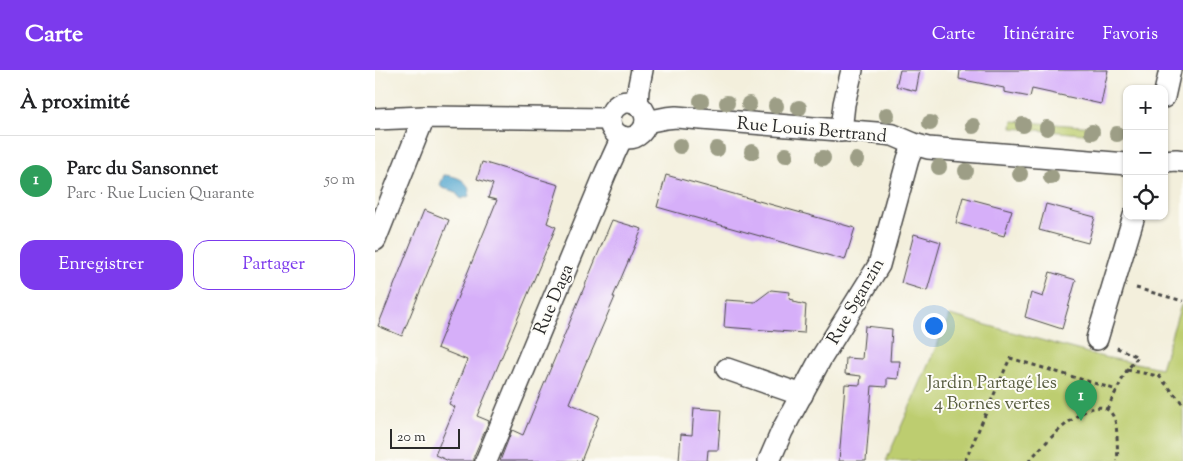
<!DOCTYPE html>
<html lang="fr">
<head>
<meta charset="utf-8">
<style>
	:root { --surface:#fff; --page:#f6f6f6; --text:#202124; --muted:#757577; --line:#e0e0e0; --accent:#7c3aed }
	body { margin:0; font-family:"Sorts Mill Goudy",serif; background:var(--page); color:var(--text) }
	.controls { position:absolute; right:15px; top:15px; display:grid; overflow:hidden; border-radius:10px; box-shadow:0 1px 4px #0004 }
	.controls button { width:45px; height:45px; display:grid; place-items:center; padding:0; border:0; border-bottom:1px solid var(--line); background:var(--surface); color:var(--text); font:25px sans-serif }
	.scale { position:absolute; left:15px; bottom:12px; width:70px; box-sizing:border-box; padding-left:5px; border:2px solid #2b2b2b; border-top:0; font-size:14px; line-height:18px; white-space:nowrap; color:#2b2b2b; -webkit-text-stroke:4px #fdfcf7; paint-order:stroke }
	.you { position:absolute; left:558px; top:255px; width:18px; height:18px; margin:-12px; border:4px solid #fff; border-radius:50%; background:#1a73e8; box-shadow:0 0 0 8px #1a73e833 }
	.badge { display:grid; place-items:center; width:32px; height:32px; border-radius:50%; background:var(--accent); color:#fff; font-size:16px; font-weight:700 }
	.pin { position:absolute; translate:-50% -41px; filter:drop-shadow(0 1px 2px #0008) }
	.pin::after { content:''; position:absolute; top:26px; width:18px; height:15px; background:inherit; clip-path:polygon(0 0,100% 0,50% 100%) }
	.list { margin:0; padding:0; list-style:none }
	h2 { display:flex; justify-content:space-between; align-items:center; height:65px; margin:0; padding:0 20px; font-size:21px }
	h2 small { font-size:16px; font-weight:400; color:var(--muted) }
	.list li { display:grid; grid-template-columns:32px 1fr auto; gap:15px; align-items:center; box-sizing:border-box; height:90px; padding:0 20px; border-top:1px solid var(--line) }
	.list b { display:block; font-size:19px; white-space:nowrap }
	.list p { margin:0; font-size:16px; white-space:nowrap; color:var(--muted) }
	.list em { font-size:16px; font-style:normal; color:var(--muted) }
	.actions { display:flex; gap:10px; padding:15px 20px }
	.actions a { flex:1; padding:11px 0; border:1px solid var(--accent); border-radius:15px; text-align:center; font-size:18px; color:var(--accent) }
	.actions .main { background:var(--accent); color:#fff }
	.icon { flex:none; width:28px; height:28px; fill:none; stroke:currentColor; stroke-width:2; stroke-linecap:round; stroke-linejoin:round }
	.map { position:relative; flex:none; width:808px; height:391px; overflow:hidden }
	header { display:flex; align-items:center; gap:30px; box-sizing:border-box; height:70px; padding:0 25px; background:var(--accent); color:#fff }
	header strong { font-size:24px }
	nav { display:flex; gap:28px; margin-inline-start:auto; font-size:18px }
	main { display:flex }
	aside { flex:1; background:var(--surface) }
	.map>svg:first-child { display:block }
	.green { fill:#bdcd70; stroke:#747c4e }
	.water { fill:#52a6ce; stroke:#3e687c }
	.building { fill:#d6aff9 }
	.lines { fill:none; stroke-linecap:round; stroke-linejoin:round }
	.minor-casing { stroke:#494846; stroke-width:24 }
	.path { stroke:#494846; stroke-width:3; stroke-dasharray:4 4; stroke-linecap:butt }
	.minor { stroke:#fff; stroke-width:21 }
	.tree { fill:#9d9e86 }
	.labels { text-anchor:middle; stroke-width:4; stroke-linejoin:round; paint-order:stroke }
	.street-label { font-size:18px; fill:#2b2b2b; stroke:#fdfcf7 }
	.park-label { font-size:18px; fill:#575c40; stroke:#fdfcf7 }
</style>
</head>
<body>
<header>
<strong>Carte</strong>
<nav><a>Carte</a><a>Itinéraire</a><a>Favoris</a></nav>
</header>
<main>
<aside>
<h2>À proximité<small></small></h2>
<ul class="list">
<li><span class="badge" style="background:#2e9e5b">1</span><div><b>Parc du Sansonnet</b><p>Parc · Rue Lucien Quarante</p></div><em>50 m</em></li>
</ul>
<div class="actions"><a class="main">Enregistrer</a><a>Partager</a></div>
</aside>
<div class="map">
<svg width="808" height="391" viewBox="0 0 808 391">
	<rect width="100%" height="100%" fill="#fdfcf7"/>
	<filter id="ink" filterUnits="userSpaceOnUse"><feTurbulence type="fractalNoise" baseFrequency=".02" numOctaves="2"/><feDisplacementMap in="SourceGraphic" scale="10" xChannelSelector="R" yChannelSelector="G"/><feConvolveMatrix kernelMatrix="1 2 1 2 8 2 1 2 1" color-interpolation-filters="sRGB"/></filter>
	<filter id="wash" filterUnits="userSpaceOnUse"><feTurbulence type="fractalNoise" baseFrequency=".0096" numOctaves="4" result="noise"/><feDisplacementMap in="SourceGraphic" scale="20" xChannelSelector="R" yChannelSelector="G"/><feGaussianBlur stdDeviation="1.12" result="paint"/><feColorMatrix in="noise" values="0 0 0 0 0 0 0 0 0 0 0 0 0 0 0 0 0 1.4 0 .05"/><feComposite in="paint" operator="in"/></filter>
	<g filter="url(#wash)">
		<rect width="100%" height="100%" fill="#f3efdc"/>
		<g class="green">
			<polygon points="638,51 720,57 720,65 637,58"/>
			<polygon points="806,235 808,236 808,391 511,391 575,245 724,286 786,298"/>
		</g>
		<path class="water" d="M 69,105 C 82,106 96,111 94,126 L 86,129 L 79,121 L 67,118 L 65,115 Z"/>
		<g id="blocks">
			<g class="building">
				<polygon points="525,0 545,0 541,21 521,16"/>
				<polygon points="585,0 733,0 726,34 657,19 655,27 629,22 629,18 584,9"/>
				<polygon points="107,92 184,115 172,153 181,157 102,346 114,351 99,386 99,391 74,391 60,385 80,337 74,334 92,290 62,278 122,130 113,128 118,114 102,109"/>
				<polygon points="291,105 480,158 470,190 282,137"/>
				<polygon points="588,127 637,140 629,166 581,153"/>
				<polygon points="671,134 720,147 713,173 664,160"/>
				<polygon points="49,140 74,150 27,266 3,256"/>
				<polygon points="237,150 267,159 238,227 240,227 213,290 212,290 194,333 224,346 206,391 125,391 137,360 148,365"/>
				<polygon points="539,164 566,172 552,221 526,213"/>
				<polygon points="675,202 701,210 687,259 650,247 656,223 668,227"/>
				<polygon points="396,220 415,222 414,229 419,230 419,232 431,235 429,263 349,257 351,230 380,232"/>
				<polygon points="490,256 517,259 515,291 525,291 523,309 512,308 512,317 497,316 491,391 464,391 470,314 485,315 486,306 470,304 471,288 487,289"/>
				<polygon points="319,338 346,340 343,380 333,380 332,391 304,391 306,364 317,365"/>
			</g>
		</g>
	</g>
	<g filter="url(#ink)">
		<use href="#blocks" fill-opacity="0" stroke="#494846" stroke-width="1"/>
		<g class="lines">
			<g class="minor-casing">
				<g id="minor">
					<polyline points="789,27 795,0"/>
					<circle cx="253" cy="50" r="18"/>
					<polyline points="262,35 263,20 267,0"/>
					<polyline points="0,49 49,47 235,49"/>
					<polyline points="271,52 291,48 301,47 501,63 518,65 539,74 553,78 752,94"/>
					<polyline points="466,61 469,34 477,0"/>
					<polyline points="789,91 801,90 808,91"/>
					<polyline points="0,170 49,47"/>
					<polyline points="722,269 759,146"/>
					<polyline points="352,299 427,325"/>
					<polyline points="111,391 231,102 247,67"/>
					<polyline points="394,391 407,361 445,290 504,195 533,89 539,74"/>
				</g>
			</g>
			<g class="path">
				<polyline points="761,218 808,231"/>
				<polyline points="752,300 784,306 808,334"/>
				<polyline points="732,339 752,300 763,287 740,277"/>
				<polyline points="590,391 635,288 742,320"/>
				<path d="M 654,391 C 666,377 724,312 739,348 C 743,356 742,381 743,391"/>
			</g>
			<use href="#minor" class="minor"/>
		</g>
		<g class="tree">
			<circle cx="326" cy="31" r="8"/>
			<circle cx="352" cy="33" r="8"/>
			<circle cx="374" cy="34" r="8"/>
			<circle cx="401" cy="36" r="8"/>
			<circle cx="424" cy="38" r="8"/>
			<circle cx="512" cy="45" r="8"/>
			<circle cx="555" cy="53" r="8"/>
			<circle cx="648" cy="55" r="8"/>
			<circle cx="598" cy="56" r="8"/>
			<circle cx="672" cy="58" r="8"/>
			<circle cx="717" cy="62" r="8"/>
			<circle cx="742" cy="64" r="8"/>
			<circle cx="305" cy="76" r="8"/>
			<circle cx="342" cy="79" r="8"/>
			<circle cx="377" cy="82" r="8"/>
			<circle cx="411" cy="85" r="8"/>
			<circle cx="448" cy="88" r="8"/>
			<circle cx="481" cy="90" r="8"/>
			<circle cx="564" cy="97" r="8"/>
			<circle cx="591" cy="101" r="8"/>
			<circle cx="645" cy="104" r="8"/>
			<circle cx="676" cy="107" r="8"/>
		</g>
	</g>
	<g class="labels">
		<g class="street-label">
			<text transform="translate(437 59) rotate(5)" y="6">Rue Louis Bertrand</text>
			<text transform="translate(178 229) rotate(-67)" y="6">Rue Daga</text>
			<text transform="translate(480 231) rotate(-60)" y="6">Rue Sganzin</text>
		</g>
		<g class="park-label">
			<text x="617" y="318">Jardin Partagé les<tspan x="617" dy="21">4 Bornes vertes</tspan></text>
		</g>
	</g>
</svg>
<div class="controls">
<button>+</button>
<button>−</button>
<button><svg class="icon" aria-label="locate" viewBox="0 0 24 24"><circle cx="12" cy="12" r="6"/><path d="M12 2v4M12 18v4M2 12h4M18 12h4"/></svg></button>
</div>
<div class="scale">20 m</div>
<div class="you"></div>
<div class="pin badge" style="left:706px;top:351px;background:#2e9e5b">1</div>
</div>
</main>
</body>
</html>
